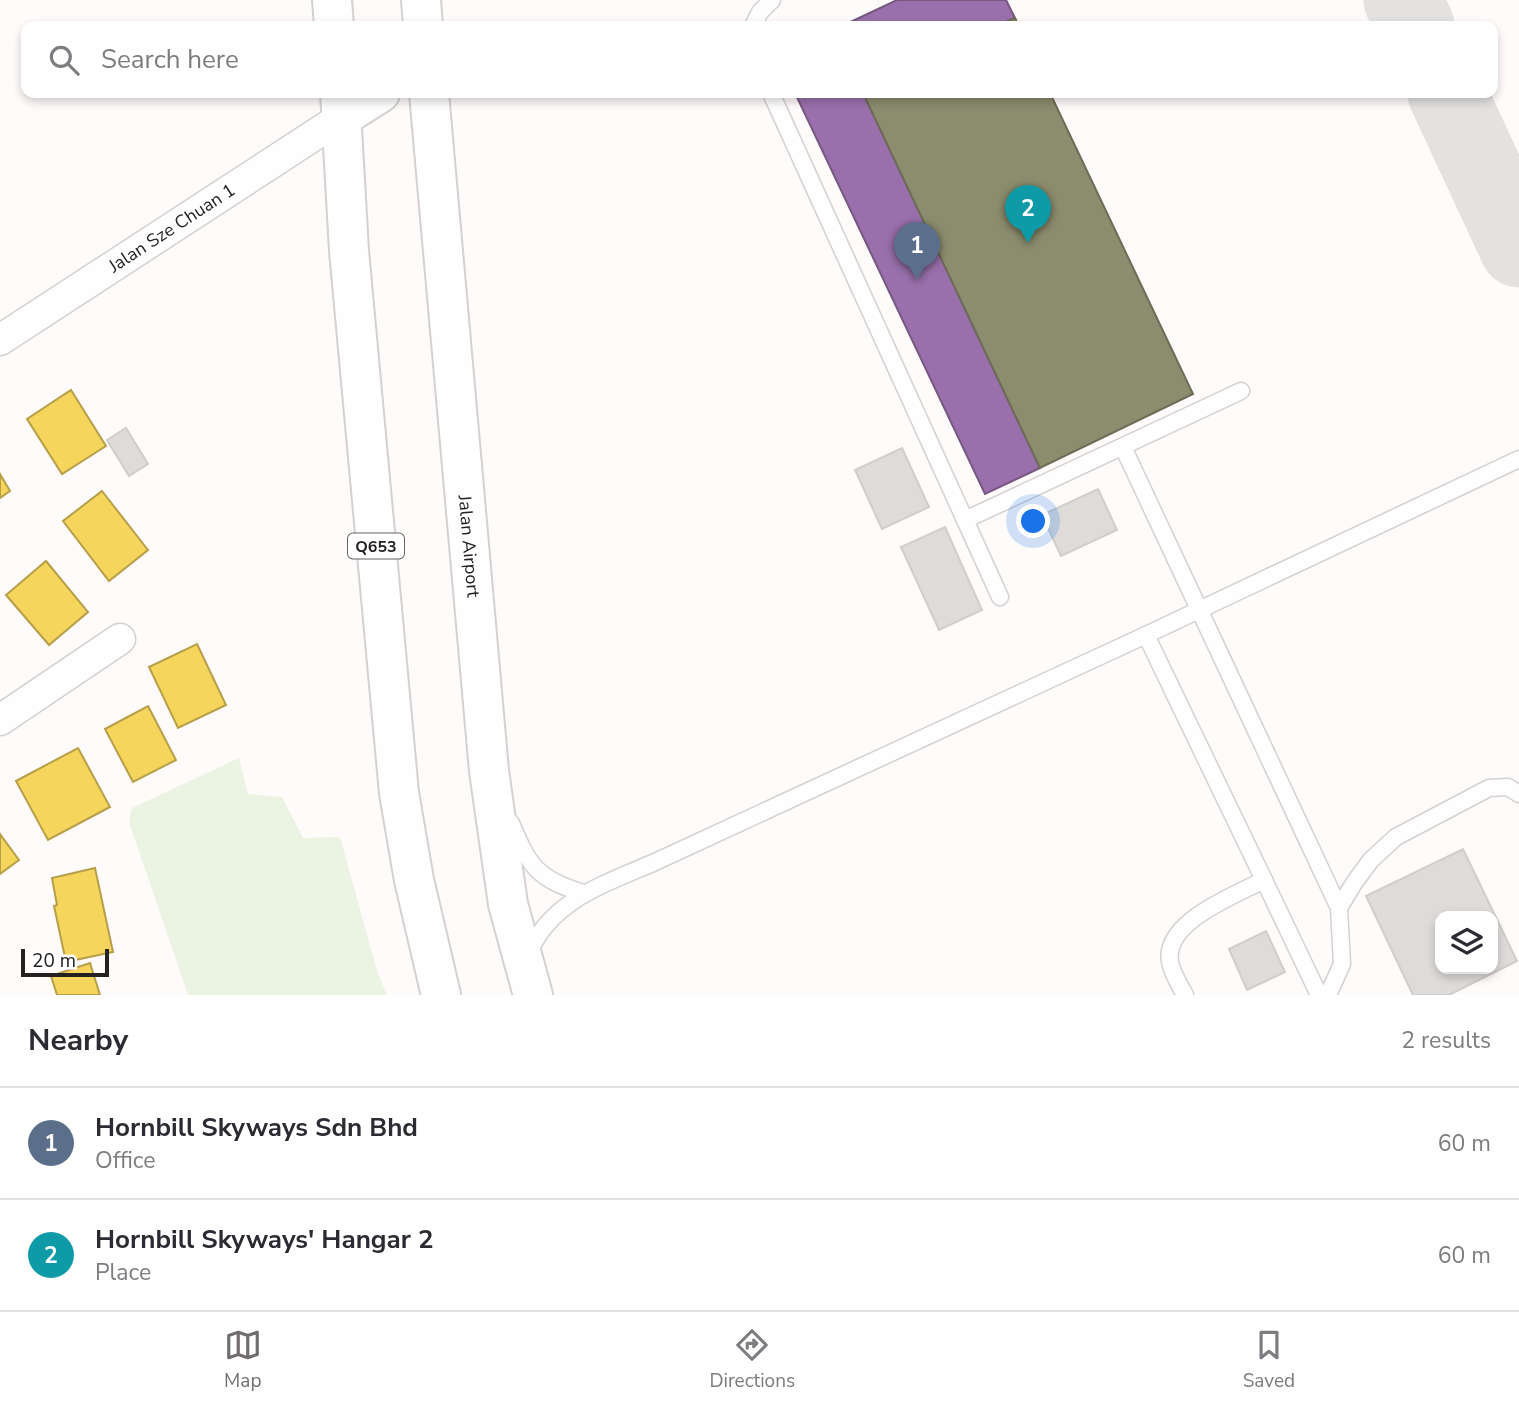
<!DOCTYPE html>
<html lang="en">
<head>
<meta charset="utf-8">
<style>
	:root { --surface:#fff; --page:#f2f2f3; --text:#2b2b33; --muted:#7c7c81; --line:#e1e1e2; --accent:#716d6c }
	body { margin:0; font-family:"Nunito Sans",sans-serif; background:var(--page); color:var(--text) }
	.controls { position:absolute; right:21px; bottom:21px; display:grid; overflow:hidden; border-radius:14px; box-shadow:0 4px 10px #0003 }
	.controls button { width:63px; height:63px; display:grid; place-items:center; padding:0; border:0; border-bottom:2px solid var(--line); background:var(--surface); color:var(--text); font:35px sans-serif }
	.scale { position:absolute; left:21px; bottom:18px; width:88px; box-sizing:border-box; padding-left:7px; border:4px solid #252120; border-top:0; font-size:19px; line-height:24px; white-space:nowrap; color:#252120; -webkit-text-stroke:5px #fff; paint-order:stroke }
	.you { position:absolute; left:1034px; top:522px; width:24px; height:24px; margin:-18px; border:5px solid #fff; border-radius:50%; background:#1a73e8; box-shadow:0 0 0 10px #1a73e833 }
	.badge { display:grid; place-items:center; width:46px; height:46px; border-radius:50%; background:var(--accent); color:#fff; font-size:23px; font-weight:700 }
	.pin { position:absolute; translate:-50% -58px; filter:drop-shadow(0 2px 4px #0008) }
	.pin::after { content:''; position:absolute; top:37px; width:24px; height:21px; background:inherit; clip-path:polygon(0 0,100% 0,50% 100%) }
	.list { margin:0; padding:0; list-style:none }
	h2 { display:flex; justify-content:space-between; align-items:center; height:91px; margin:0; padding:0 28px; font-size:30px }
	h2 small { font-size:23px; font-weight:400; color:var(--muted) }
	.list li { display:grid; grid-template-columns:46px 1fr auto; gap:21px; align-items:center; box-sizing:border-box; height:112px; padding:0 28px; border-top:2px solid var(--line) }
	.list b { display:block; font-size:26px; white-space:nowrap }
	.list p { margin:0; font-size:23px; white-space:nowrap; color:var(--muted) }
	.list em { font-size:23px; font-style:normal; color:var(--muted) }
	.icon { flex:none; width:38px; height:38px; fill:none; stroke:currentColor; stroke-width:2; stroke-linecap:round; stroke-linejoin:round }
	.map { position:relative; flex:none; width:1519px; height:995px; overflow:hidden }
	.search { position:absolute; background:var(--surface); box-shadow:0 4px 10px #0003; left:21px; right:21px; top:21px; height:77px; display:flex; align-items:center; gap:18px; box-sizing:border-box; padding:0 24px; border-radius:14px; color:var(--muted); font-size:26px }
	.sheet { height:315px; background:var(--surface) }
	nav { display:flex; justify-content:space-around; align-items:center; box-sizing:border-box; height:98px; border-top:2px solid var(--line); background:var(--surface); font-size:19px; color:var(--muted) }
	nav a { display:grid; justify-items:center; gap:4px }
	nav .on { color:var(--accent) }
	.map>svg:first-child { display:block }
	.green { fill:#ebf3e3 }
	.homes { fill:#f6d55c; stroke:#b79f4a; stroke-width:2 }
	.offices { fill:#9970ab; stroke:#765881; stroke-width:2 }
	.industry { fill:#8c8c6e; stroke:#6d6c57; stroke-width:2 }
	.lines { fill:none; stroke-linecap:round; stroke-linejoin:round }
	.taxiway { stroke:#e3e2e1; stroke-width:79 }
	.building { fill:#dedbda; stroke:#d0cdcb; stroke-width:2; fill-rule:evenodd }
	.lane-casing { stroke:#d4d1d0; stroke-width:19 }
	.street-casing { stroke:#d4d1d0; stroke-width:33 }
	.primary-casing { stroke:#d4d1d0; stroke-width:42 }
	.lane { stroke:#fffefe; stroke-width:16 }
	.street { stroke:#fffefe; stroke-width:30 }
	.primary { stroke:#fffefe; stroke-width:38 }
	.labels { text-anchor:middle; stroke-width:7; stroke-linejoin:round; paint-order:stroke }
	.shield { fill:#fff; stroke:#666463; stroke-width:2 }
	.shield-label { font-size:16px; font-weight:bold; fill:#252120 }
	.street-label { font-size:18px; fill:#252120; stroke:#fff }
</style>
</head>
<body>
<div class="map">
<svg width="1519" height="995" viewBox="0 0 1519 995">
	<rect width="100%" height="100%" fill="#fefbfa"/>
	<polygon class="green" points="239,758 248,794 282,797 303,838 340,837 377,971 387,995 188,995 129,822 132,808"/>
	<g class="homes">
		<polygon points="71,390 106,446 62,474 27,419"/>
		<polygon points="0,474 10,491 0,498"/>
		<polygon points="102,491 148,550 109,581 63,521"/>
		<polygon points="46,561 88,612 49,645 6,595"/>
		<polygon points="197,644 226,705 178,728 149,667"/>
		<polygon points="148,706 176,760 133,782 105,729"/>
		<polygon points="78,748 110,807 48,840 16,781"/>
		<polygon points="0,834 19,860 0,874"/>
		<polygon points="95,868 113,952 66,962 54,906 57,905 52,878"/>
		<polygon points="90,963 100,995 57,995 51,976"/>
	</g>
	<g class="offices">
		<polygon points="897,0 1006,0 1015,18 997,26 842,26"/>
		<polygon points="795,93 863,93 1040,468 985,494"/>
	</g>
	<g class="industry">
		<polygon points="1015,18 1019,26 997,26"/>
		<polygon points="863,93 1050,93 1193,394 1040,468"/>
	</g>
	<g class="lines">
		<g class="taxiway">
			<polyline points="1403,0 1415,26"/>
			<polyline points="1447,93 1519,248"/>
		</g>
	</g>
	<g class="building">
		<polygon points="126,428 148,464 129,476 107,440"/>
		<polygon points="902,448 929,507 882,529 855,470"/>
		<polygon points="1098,489 1117,530 1061,556 1042,515"/>
		<polygon points="945,527 982,610 939,630 901,547"/>
		<path d="M 1463,849 L 1517,961 L 1449,995 L 1413,995 L 1366,896 ZM 1440,916 L 1493,916 L 1493,969 L 1440,969 Z"/>
		<polygon points="1266,931 1285,972 1247,990 1229,949"/>
	</g>
	<g class="lines">
		<g class="lane-casing">
			<g id="lane">
				<polyline points="753,26 760,12 772,0"/>
				<polyline points="771,93 1000,597"/>
				<polyline points="1123,447 1339,908 1342,964 1328,995"/>
				<polyline points="965,520 1241,391"/>
				<polyline points="1146,635 1519,459"/>
				<path d="M 511,823 C 529,866 537,879 583,893"/>
				<polyline points="1264,880 1319,995"/>
				<polyline points="1339,908 1354,883 1371,860 1396,837 1489,788 1508,787 1519,794"/>
				<path d="M 528,955 C 550,900 605,884 655,862 L 1146,635 L 1264,880 C 1236,895 1158,923 1171,966 C 1174,976 1180,986 1185,995"/>
			</g>
		</g>
		<g class="street-casing">
			<g id="street">
				<path id="s1" d="M 0,340 L 342,117"/>
				<polyline points="0,720 120,639"/>
			</g>
		</g>
		<g class="primary-casing">
			<g id="primary">
				<polyline points="332,0 334,26"/>
				<polyline points="421,0 423,26"/>
				<polyline points="340,93 349,251 399,793 414,880 441,995"/>
				<path id="s2" d="M 429,93 L 489,771 L 508,904 L 533,995"/>
				<polyline points="342,117 380,93"/>
			</g>
		</g>
		<use href="#lane" class="lane"/>
		<use href="#street" class="street"/>
		<use href="#primary" class="primary"/>
	</g>
	<g class="labels">
		<rect class="shield" x="348" y="533.5" width="56" height="25" rx="5"/>
		<g class="shield-label">
			<text x="376" y="552">Q653</text>
		</g>
		<g class="street-label">
			<text dy="6" stroke="none"><textPath href="#s1" startOffset="205">Jalan Sze Chuan 1</textPath></text>
			<text dy="6" stroke="none"><textPath href="#s2" startOffset="455">Jalan Airport</textPath></text>
		</g>
	</g>
</svg>
<div class="controls">
<button><svg class="icon" aria-label="layers" viewBox="0 0 24 24"><path d="M12 4l9 5-9 5-9-5zM3 14l9 5 9-5"/></svg></button>
</div>
<div class="scale">20 m</div>
<div class="you"></div>
<div class="pin badge" style="left:917px;top:280px;background:#5c6f8a">1</div>
<div class="pin badge" style="left:1028px;top:243px;background:#0f9aa8">2</div>
<div class="search"><svg class="icon" aria-label="search" viewBox="0 0 24 24"><circle cx="10" cy="10" r="6"/><path d="M15 15l6 6"/></svg>Search here</div>
</div>
<section class="sheet">
<h2>Nearby<small>2 results</small></h2>
<ul class="list">
<li><span class="badge" style="background:#5c6f8a">1</span><div><b>Hornbill Skyways Sdn Bhd</b><p>Office</p></div><em>60 m</em></li>
<li><span class="badge" style="background:#0f9aa8">2</span><div><b>Hornbill Skyways' Hangar 2</b><p>Place</p></div><em>60 m</em></li>
</ul>
</section>
<nav>
<a class="on"><svg class="icon" aria-label="map" viewBox="0 0 24 24"><path d="M3 6l6-2 6 2 6-2v14l-6 2-6-2-6 2zM9 4v14M15 6v14"/></svg>Map</a>
<a><svg class="icon" aria-label="directions" viewBox="0 0 24 24"><path d="M12 3l9 9-9 9-9-9zM9 14v-3h6M13 9l2 2-2 2"/></svg>Directions</a>
<a><svg class="icon" aria-label="saved" viewBox="0 0 24 24"><path d="M7 4h10v16l-5-4-5 4z"/></svg>Saved</a>
</nav>
</body>
</html>
